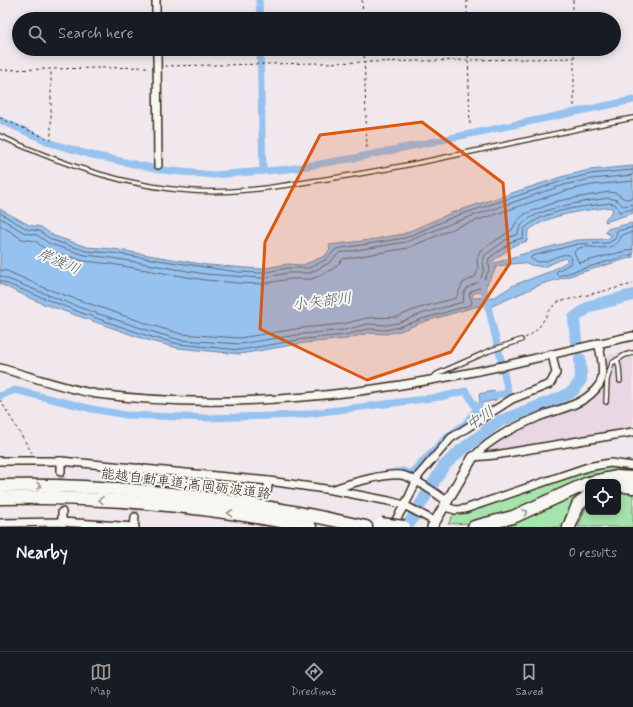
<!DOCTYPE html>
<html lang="en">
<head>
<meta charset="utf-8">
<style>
	:root { --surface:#171b24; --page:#242831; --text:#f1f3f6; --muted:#9ea1a6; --line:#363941; --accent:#9f9995 }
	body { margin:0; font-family:Mynerve,"Klee One",sans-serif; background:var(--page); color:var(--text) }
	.controls { position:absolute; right:12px; bottom:12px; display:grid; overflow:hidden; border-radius:8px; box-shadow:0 2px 10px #0003 }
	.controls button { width:36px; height:36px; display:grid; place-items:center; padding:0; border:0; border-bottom:1px solid var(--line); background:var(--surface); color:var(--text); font:20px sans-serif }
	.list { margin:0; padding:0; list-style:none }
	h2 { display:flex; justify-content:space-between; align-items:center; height:52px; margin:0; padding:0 16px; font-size:17px }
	h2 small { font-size:13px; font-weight:400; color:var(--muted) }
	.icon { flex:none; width:22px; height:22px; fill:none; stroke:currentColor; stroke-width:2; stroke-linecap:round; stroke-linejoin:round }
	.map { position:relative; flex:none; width:633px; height:527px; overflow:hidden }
	.search { position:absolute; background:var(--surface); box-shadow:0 2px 10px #0003; left:12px; right:12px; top:12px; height:44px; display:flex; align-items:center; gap:10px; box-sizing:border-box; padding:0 14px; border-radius:22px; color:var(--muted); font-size:15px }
	.sheet { height:124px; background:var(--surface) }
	nav { display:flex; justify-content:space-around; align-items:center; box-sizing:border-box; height:56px; border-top:1px solid var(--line); background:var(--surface); font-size:11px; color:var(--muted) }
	nav a { display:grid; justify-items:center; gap:2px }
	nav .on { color:var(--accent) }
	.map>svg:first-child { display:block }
	.built { fill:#e9d7e4 }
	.green { fill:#a5e4ac; stroke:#708765 }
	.water { fill:#96c2f0; stroke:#72859c; fill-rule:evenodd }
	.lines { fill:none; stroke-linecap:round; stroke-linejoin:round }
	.shore { stroke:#5f6772; stroke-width:1 }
	.canal { stroke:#96c2f0; stroke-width:7 }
	.river { stroke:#96c2f0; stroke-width:12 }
	.street-tunnel { stroke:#ccc2c3; stroke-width:7; stroke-dasharray:7 3.5; stroke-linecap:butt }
	.lane-casing { stroke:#3b2a1e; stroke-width:6 }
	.street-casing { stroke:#3b2a1e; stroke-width:10 }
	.secondary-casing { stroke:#3b2a1e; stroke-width:12 }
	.highway-casing { stroke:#3b2a1e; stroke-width:15 }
	.path { stroke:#3b2a1e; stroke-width:1; stroke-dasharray:3 3; stroke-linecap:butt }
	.lane { stroke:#f6f6f2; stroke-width:3.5 }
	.street { stroke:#f6f6f2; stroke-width:7 }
	.secondary { stroke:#f6f6f2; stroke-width:9 }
	.highway { stroke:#f6f6f2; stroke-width:12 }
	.highway-bridge-casing { stroke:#3b2a1e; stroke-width:15; stroke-linecap:butt }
	.highway-bridge { stroke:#f6f6f2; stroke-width:12 }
	.oneway { stroke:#989088 }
	.marked { fill:#df570d; fill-opacity:0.2; stroke:#df570d; stroke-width:3; stroke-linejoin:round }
	.labels { text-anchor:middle; stroke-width:4; stroke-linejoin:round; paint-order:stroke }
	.street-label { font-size:14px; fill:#3b2a1e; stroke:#f6f6f2 }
	.water-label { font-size:15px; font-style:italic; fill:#56585d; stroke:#f6f6f2 }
</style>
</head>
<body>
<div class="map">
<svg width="633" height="527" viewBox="0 0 633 527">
	<rect width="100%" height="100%" fill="#f0e8ec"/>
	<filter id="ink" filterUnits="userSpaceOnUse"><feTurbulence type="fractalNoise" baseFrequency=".025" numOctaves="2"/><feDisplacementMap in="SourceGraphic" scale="8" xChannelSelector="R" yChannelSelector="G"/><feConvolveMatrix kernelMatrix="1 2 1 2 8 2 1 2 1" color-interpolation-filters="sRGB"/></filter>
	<g filter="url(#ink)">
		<polygon class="built" points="633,349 633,428 492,451 491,443 510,433 541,419 574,409 590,400 600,390 606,374 605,356"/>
		<g class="green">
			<polygon points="624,466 633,469 633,474 495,517 473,523 448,524 453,515 572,475 604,467"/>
			<path d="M 588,489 L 588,492 C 577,500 563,512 564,527 L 496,527 Z"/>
			<polygon points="624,492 633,494 633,527 578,527 585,510 588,507 588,512 618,512 618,493"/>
		</g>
		<g class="water">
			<path d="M 633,166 L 633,213 L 605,222 L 606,218 L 613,211 L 611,207 C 584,211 550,213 528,231 L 527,241 L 515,245 L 491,262 L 496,263 L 519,255 L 577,240 L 607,239 L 612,236 L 605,232 L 607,229 L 632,223 L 633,257 L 542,284 L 492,306 L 478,306 L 423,322 L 400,331 L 386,334 L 368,333 L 346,339 L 304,343 L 240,354 L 178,348 L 147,340 L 41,303 L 0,284 L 0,209 L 29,225 L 41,227 L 54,236 L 87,247 L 113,249 L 207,265 L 260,269 L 288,264 L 303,265 L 325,256 L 330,249 L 329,245 L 370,240 L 403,234 L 451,213 L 561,177 L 589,170 ZM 565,258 L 568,261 L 549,272 L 514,285 L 495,297 L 474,298 L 472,296 L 474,293 L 483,291 L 497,266 L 520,263 L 543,267 Z"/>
			<polygon points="494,391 497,398 496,400 482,403 480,406 478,405 480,402 479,394"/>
		</g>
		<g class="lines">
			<g class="shore">
				<polyline points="0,213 27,229 39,231 52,240 86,251 112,253 238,272 261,273 288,268 309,268 327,259 336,249 405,238 453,217 562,181 590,174 633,170"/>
				<polyline points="0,218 25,233 37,235 50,244 85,255 112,258 205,274 261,278 288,273 310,273 329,263 339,253 406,242 455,222 564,185 591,179 633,175"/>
				<polyline points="0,225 22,239 35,241 47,250 84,261 111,264 205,280 238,283 262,284 289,279 312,279 333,269 343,259 408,248 457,227 565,191 592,185 633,181"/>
				<path d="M 633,227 L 617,231 L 615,239 L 608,243 L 578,244 L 532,256 L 530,258 C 544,269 556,252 569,255 L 572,259 L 571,263 L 556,272 L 558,276 L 633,254"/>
				<path d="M 633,232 L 622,235 C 612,260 586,238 574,252 L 579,263 L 633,249"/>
				<polyline points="0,270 7,271 47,289 151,325 181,334 240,338 302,328 343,324 367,318 397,317 419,308 456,298 463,283 475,277 478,269 477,258 480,251 512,230 517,221 525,214 558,201 609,192 616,193 625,199 633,198"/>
				<path d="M 0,276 L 81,308 L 150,331 L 180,340 L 240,344 L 303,334 L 344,330 L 368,324 L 386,325 L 398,323 L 421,314 L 463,302 L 464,293 L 467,288 L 480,281 L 484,269 L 483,261 L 485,255 L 510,237 L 518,234 C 518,232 519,228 521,226 C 533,208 588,201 609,198 L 617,200 L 623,206 L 633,204"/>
				<path d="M 0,281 L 79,312 L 148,336 L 179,344 L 240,350 L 304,339 L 345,335 L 368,329 L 386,330 L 399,327 L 422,319 L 471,305 L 472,302 L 469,294 L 473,290 L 480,288 L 490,268 L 488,263 L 489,258 L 513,241 L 523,238 L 524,229 C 545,209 583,207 610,203 L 616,205 L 619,212 L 633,209"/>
			</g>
			<g class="canal">
				<polyline points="259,0 260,19"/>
				<polyline points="260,49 263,171"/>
				<polyline points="0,120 54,144 88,154 161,170 214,175 289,169 355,158 633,100"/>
				<polyline points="482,282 501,360"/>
				<polyline points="497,395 508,393 503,369"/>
				<polyline points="0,396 15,390 92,409 126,415 209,418 298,415 440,397 466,391 476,408"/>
				<polyline points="485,424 488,429"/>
				<polyline points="389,473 403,471 409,474 413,471 445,439 465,424 479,406"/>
			</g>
			<g class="river">
				<polyline points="576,342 574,318 590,306 633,295"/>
				<polyline points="407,527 443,467 460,451 500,421 562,397 573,391 581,380 580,359"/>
			</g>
			<g class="street-tunnel">
				<polyline points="61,472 62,512"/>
				<polyline points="135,517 139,477"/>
				<polyline points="260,527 267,491"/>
			</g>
			<g class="lane-casing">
				<g id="lane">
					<path d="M 0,136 C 60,164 127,187 193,191 C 233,194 274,187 313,181 C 421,166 526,138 633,118"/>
					<polyline points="617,360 619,367 620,381"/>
					<polyline points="432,378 437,374 489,351 521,340"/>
					<polyline points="606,402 607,380 612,363 625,355 633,353"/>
				</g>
			</g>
			<g class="street-casing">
				<g id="street">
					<polyline points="156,0 156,19"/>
					<polyline points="157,49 158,165"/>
					<path d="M 0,368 C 30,376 66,389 97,394 C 233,412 373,394 507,365 C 549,355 591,345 633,336"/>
					<path d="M 473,457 C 494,436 515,427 541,416 C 563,407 584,406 599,385 C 606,374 601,354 598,343"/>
					<polyline points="473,457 495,455 633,432"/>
					<polyline points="0,461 61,461 269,481 332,490 389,501 404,505 436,522"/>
					<polyline points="61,461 61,472"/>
					<polyline points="139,477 140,468"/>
					<path d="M 332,490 C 347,484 391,471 405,476 C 420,481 435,493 448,502"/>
					<polyline points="267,491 269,481"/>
					<polyline points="445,507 456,510 465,509 588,467 610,463 633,466"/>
					<polyline points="62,512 62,522"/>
					<polyline points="0,523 62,522 135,527"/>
					<polyline points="134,527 135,517"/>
					<polyline points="392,527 409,497 419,475 451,438 512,399 550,384 556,373 552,354"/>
				</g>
			</g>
			<g class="secondary-casing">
				<polyline id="secondary" points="432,527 473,457"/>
			</g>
			<g class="highway-casing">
				<g id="highway">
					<polyline points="592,482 616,477 633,478"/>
					<polyline points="618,485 633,487"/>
					<path d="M 0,486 C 123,483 246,500 366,527"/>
					<path d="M 0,498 C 104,496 208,506 310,527"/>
					<polyline points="474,527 513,517 588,483"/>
					<polyline points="569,527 578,505 588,496"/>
				</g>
			</g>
			<g class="path">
				<polyline points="362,0 363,19"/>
				<polyline points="467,0 467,19"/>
				<polyline points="573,0 573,19"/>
				<polyline points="364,49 367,151"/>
				<polyline points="468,49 470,127"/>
				<polyline points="574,49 574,109"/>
				<polyline points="165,66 574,58"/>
				<polyline points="0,70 149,67"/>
				<polyline points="0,118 51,140 51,70"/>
				<path d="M 525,338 C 545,328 542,315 558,302 L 633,284"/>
				<polyline points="0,400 32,453"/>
			</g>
			<use href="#lane" class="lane"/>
			<use href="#street" class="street"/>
			<use href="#secondary" class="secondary"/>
			<use href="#highway" class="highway"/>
			<g class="highway-bridge-casing">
				<polyline id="highway-bridge" points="381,524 404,527"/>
			</g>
			<use href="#highway-bridge" class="highway-bridge"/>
		</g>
		<defs><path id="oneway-chevron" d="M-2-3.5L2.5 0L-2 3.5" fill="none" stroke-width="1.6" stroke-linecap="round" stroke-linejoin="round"/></defs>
		<g class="oneway">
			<use href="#oneway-chevron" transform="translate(39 486) rotate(1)"/>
			<use href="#oneway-chevron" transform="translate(101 500) rotate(-177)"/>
			<use href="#oneway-chevron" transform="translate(525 512) rotate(-23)"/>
			<use href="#oneway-chevron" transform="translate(230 513) rotate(-172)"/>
		</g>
	</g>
	<path class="marked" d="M 422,122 L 503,183 L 510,263 L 451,352 L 367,380 L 260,329 L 265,242 L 320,135 Z"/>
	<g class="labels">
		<g class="street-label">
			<text transform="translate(186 483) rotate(7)" y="5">能越自動車道;高岡砺波道路</text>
		</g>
		<g class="water-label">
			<text transform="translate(59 261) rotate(24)" y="5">岸渡川</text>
			<text transform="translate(322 301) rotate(-7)" y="5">小矢部川</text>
			<text transform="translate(480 418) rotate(-34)" y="5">中川</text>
		</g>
	</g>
</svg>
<div class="controls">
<button><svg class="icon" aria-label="locate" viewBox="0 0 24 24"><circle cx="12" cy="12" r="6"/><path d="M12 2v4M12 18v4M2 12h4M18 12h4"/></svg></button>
</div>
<div class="search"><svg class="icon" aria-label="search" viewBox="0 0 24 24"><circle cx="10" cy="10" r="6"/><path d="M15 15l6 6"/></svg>Search here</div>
</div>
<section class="sheet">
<h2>Nearby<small>0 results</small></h2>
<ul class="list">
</ul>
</section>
<nav>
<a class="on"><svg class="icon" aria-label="map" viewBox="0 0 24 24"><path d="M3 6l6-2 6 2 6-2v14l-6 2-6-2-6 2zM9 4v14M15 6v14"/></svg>Map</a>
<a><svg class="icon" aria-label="directions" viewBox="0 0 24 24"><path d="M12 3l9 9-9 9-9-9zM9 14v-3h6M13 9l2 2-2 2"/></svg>Directions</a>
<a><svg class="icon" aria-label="saved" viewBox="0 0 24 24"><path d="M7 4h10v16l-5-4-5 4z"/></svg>Saved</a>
</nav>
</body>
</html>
